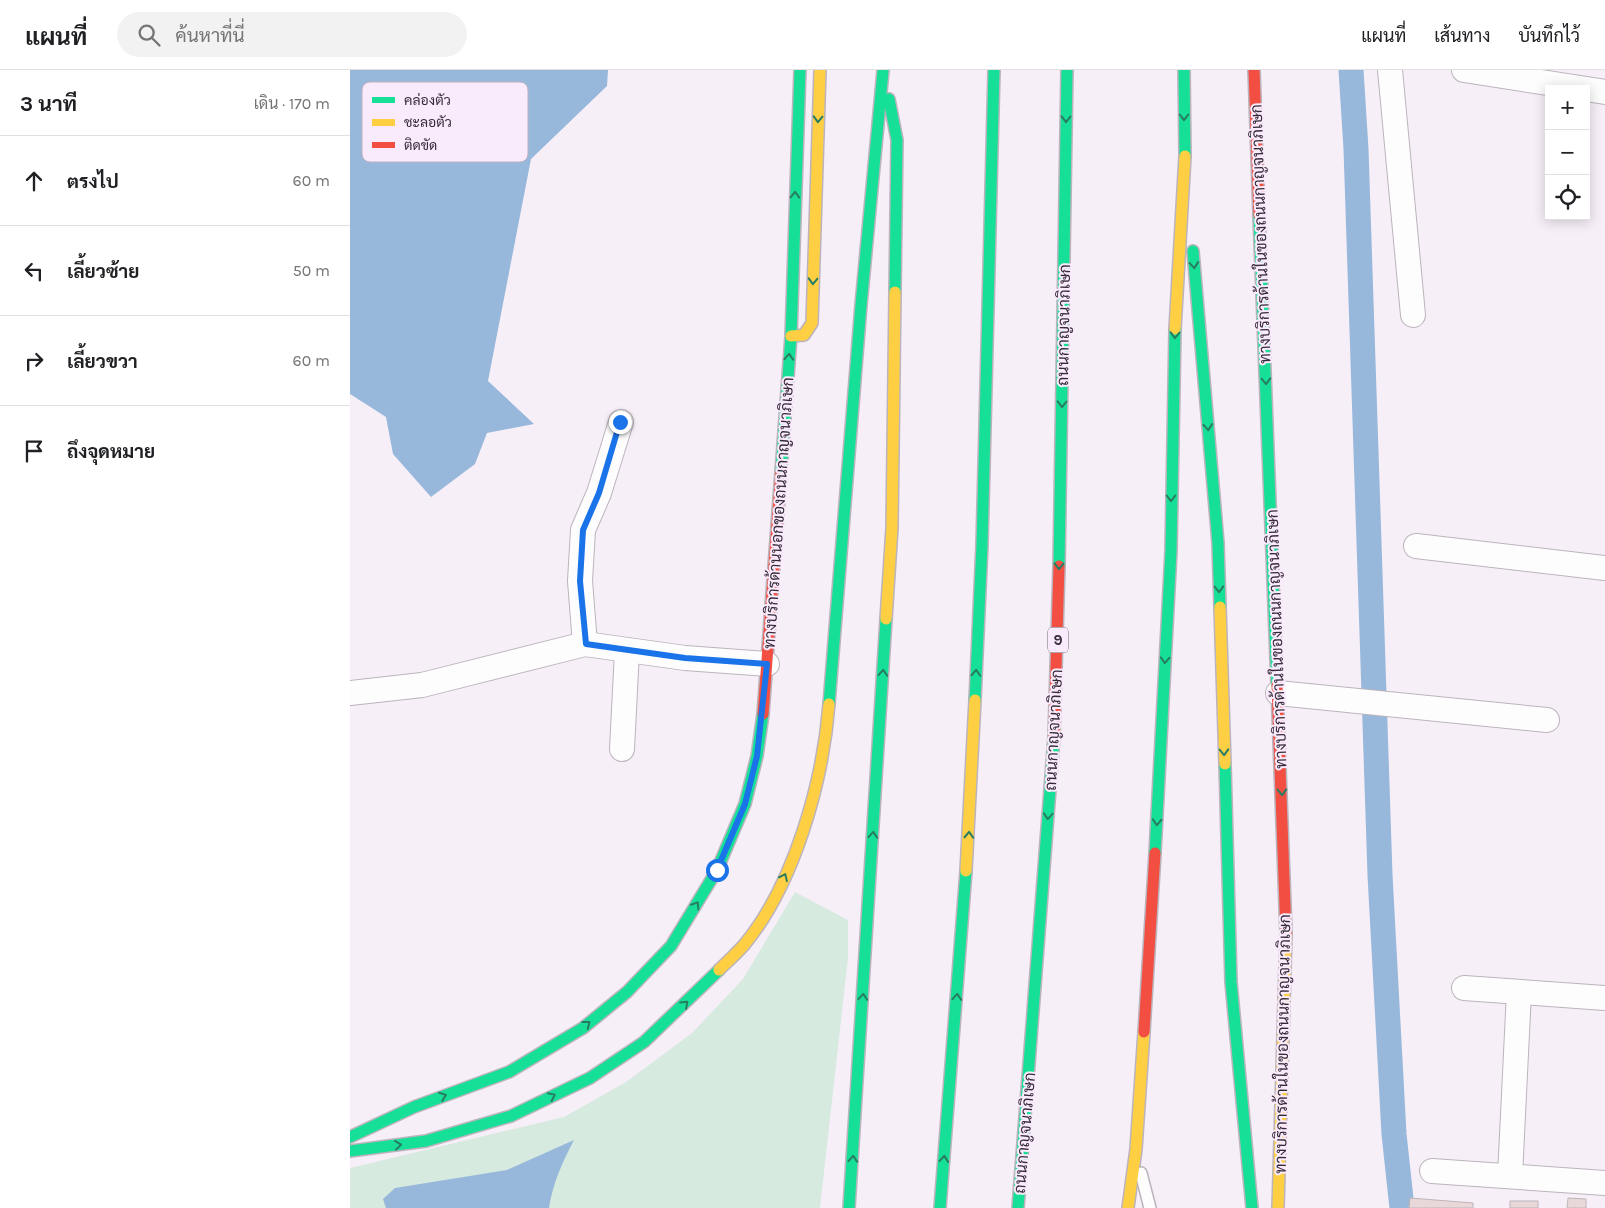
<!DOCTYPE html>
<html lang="th">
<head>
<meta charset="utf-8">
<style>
	:root { --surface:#fff; --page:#f2f2f2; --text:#202124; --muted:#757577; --line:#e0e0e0 }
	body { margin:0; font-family:Karla,Sarabun,sans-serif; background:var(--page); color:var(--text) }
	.controls { position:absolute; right:15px; top:15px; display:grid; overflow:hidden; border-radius:0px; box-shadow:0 2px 12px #0003 }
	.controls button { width:45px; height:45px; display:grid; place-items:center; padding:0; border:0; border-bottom:1px solid var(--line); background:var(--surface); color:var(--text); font:25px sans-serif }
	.stop { position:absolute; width:15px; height:15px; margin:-11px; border:4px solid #1a73e8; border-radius:50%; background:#fff }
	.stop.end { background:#1a73e8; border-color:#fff; box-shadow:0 1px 5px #0008 }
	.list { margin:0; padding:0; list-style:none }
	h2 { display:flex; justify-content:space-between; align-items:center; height:65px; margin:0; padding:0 20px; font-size:21px }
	h2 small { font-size:16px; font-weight:400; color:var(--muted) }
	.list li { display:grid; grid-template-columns:32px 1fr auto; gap:15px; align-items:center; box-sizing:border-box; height:90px; padding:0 20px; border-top:1px solid var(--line) }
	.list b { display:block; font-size:19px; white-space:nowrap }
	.list em { font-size:16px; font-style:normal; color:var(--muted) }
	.icon { flex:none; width:28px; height:28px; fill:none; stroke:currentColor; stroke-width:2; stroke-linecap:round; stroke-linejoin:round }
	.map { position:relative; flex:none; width:1255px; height:1138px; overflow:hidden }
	header { display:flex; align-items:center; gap:30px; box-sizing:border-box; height:70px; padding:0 25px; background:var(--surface); border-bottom:1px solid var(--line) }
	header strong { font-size:24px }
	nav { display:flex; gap:28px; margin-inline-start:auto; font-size:18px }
	.search { width:350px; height:45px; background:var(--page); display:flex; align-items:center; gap:12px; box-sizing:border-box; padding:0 18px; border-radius:28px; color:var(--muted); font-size:19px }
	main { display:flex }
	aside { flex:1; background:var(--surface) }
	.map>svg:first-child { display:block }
	.green { fill:#d7eadf }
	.water { fill:#98b8db }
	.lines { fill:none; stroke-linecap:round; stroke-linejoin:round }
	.canal { stroke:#98b8db; stroke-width:25 }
	.building { fill:#e9d8d9; stroke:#beb4b7 }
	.lane-casing { stroke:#bcb4bc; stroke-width:14 }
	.street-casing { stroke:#bcb4bc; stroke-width:26 }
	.fast-casing { stroke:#bcb4bc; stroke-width:14 }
	.slow-casing { stroke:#bcb4bc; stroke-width:14 }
	.jam-casing { stroke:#bcb4bc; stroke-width:14 }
	.lane { stroke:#fefdfe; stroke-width:11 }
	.street { stroke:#fefdfe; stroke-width:24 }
	.fast { stroke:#16e098; stroke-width:11 }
	.slow { stroke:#ffcf43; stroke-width:11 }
	.jam { stroke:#f24e42; stroke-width:11 }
	.oneway { stroke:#277c62 }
	.route { stroke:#1a73e8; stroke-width:6 }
	.labels { text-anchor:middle; stroke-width:4; stroke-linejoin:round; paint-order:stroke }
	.shield { fill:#faebfc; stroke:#706571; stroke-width:1 }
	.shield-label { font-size:15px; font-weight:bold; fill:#352b36 }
	.street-label { font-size:16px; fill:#352b36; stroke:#faebfc }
	.key { fill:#faebfc; stroke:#bfb1c1; stroke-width:1 }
	.key-label { font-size:14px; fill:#352b36 }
</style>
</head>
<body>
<header>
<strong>แผนที่</strong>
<div class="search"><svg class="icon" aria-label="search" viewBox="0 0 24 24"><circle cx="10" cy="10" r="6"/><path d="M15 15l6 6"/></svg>ค้นหาที่นี่</div>
<nav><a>แผนที่</a><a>เส้นทาง</a><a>บันทึกไว้</a></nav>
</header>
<main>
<aside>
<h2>3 นาที<small>เดิน · 170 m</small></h2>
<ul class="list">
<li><svg class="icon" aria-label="ahead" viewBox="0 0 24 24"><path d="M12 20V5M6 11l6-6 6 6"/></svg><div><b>ตรงไป</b></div><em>60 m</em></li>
<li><svg class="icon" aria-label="left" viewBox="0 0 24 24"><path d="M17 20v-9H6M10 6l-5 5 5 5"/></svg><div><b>เลี้ยวซ้าย</b></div><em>50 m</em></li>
<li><svg class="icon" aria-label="right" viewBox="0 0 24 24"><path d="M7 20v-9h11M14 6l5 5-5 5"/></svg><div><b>เลี้ยวขวา</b></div><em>60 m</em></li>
<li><svg class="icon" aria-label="arrive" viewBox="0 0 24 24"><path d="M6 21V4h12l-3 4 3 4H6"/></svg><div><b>ถึงจุดหมาย</b></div></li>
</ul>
</aside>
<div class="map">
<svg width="1255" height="1138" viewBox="0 0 1255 1138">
	<rect width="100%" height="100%" fill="#f7eff8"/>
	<polygon class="green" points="445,822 498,850 498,888 470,1138 0,1138 0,1098 214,1047 276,1012 342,963 393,909"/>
	<g class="water">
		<polygon points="0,0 258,0 257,16 181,89 138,311 184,354 137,363 125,394 81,427 43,384 36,347 0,324"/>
		<path d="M 224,1070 C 212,1093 203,1113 199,1138 L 36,1138 L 33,1129 L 45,1118 L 157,1100 Z"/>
	</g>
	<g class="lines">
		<polyline class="canal" points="1001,0 1006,79 1030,805 1044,1064 1052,1138"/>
	</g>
	<g class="building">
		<polygon points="1060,1128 1123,1133 1123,1138 1059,1138"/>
		<polygon points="1218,1128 1236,1129 1236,1138 1217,1138"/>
		<rect x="1160" y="1131" width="28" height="7"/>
	</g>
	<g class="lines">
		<g class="lane-casing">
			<polyline id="lane" points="791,1103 800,1138"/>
		</g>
		<g class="street-casing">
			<g id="street">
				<polyline points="1040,0 1063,245"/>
				<polyline points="1114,0 1255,22"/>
				<polyline points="1066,476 1255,498"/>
				<polyline points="235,574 230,511 233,460 249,423 271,352"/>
				<polyline points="0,623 72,615 235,574 335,588 417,594"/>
				<polyline points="928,623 1197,650"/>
				<polyline points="272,679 277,581"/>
				<polyline points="1114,918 1255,928"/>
				<polyline points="1082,1101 1255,1113"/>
				<polyline points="1160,1106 1169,922"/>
			</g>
		</g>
		<g class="fast-casing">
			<g id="fast">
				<polyline points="834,0 835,86"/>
				<polyline points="539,29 547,70 545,222"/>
				<polyline points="909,145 927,615"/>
				<polyline points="843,181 868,473 870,537"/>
				<polyline points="431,402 441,266 450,0"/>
				<polyline points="709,496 717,0"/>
				<polyline points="625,630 632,475 644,0"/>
				<polyline points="479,634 511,235 533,1"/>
				<polyline points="875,694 881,912 902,1138"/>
				<polyline points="805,783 821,481 825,259"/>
				<polyline points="0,1067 64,1037 159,1002 233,958 277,922 321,876 367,800 395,734 407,686 413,644"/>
				<polyline points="0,1081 76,1071 161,1046 240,1008 294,972 369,900"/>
				<polyline points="499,1138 536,549"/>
				<polyline points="590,1138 616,801"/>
				<polyline points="668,1138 704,667"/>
			</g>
		</g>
		<g class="slow-casing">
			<g id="slow">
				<polyline points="825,259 835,86"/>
				<polyline points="441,266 454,265 462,253 470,0"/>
				<polyline points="870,537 875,694"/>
				<polyline points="536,549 542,458 545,222"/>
				<polyline points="616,801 625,630"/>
				<path d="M 369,900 C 377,892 386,884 394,875 C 444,815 473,712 479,634"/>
				<polyline points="778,1138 786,1079 794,962"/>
				<polyline points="928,1138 936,863"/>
			</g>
		</g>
		<g class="jam-casing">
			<g id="jam">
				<polyline points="904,0 909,145"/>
				<polyline points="927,615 936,863"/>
				<polyline points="413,644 431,402"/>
				<polyline points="704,667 709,496"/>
				<polyline points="794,962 805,783"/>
			</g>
		</g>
		<use href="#lane" class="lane"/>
		<use href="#street" class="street"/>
		<use href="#fast" class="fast"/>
		<use href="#slow" class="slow"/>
		<use href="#jam" class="jam"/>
	</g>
	<defs><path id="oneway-chevron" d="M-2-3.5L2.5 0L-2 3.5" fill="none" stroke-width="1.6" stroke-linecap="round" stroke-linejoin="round" transform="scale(1.25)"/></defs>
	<g class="oneway">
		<use href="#oneway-chevron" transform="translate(834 47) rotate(90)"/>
		<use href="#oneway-chevron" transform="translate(468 49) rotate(92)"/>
		<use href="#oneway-chevron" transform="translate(716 49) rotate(91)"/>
		<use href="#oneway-chevron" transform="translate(445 125) rotate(-88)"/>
		<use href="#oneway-chevron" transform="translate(844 195) rotate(85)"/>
		<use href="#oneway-chevron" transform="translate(463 211) rotate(92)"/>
		<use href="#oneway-chevron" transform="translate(825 265) rotate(92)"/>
		<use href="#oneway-chevron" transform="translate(439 287) rotate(-86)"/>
		<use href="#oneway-chevron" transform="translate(916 311) rotate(88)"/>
		<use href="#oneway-chevron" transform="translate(712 334) rotate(91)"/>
		<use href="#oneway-chevron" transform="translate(858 357) rotate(85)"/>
		<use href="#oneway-chevron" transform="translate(821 428) rotate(90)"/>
		<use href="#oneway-chevron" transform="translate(709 496) rotate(91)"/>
		<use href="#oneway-chevron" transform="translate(869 519) rotate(88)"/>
		<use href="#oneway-chevron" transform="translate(815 590) rotate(93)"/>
		<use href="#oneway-chevron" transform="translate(533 603) rotate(-86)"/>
		<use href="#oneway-chevron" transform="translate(626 603) rotate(-87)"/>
		<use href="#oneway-chevron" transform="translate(874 682) rotate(88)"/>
		<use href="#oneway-chevron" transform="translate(932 722) rotate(88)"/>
		<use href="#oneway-chevron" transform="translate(698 746) rotate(94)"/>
		<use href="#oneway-chevron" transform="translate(807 752) rotate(93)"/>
		<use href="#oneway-chevron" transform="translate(523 765) rotate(-86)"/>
		<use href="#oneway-chevron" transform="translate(619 765) rotate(-87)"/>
		<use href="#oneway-chevron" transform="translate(434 807) rotate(-65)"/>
		<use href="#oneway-chevron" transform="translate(346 835) rotate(-58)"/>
		<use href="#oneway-chevron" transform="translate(513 927) rotate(-86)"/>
		<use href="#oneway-chevron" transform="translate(607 927) rotate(-86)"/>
		<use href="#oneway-chevron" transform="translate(335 934) rotate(-43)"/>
		<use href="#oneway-chevron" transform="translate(237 954) rotate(-38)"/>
		<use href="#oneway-chevron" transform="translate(93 1026) rotate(-21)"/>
		<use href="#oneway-chevron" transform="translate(202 1026) rotate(-26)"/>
		<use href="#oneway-chevron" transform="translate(48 1075) rotate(-7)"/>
		<use href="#oneway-chevron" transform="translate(503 1089) rotate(-86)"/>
		<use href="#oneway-chevron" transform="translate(594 1089) rotate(-85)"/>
	</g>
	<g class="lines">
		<polyline class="route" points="270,352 249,423 233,460 230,511 236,574 335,588 417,594 407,686 395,734 367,800"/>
	</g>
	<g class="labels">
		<rect class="shield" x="698" y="557.5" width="20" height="25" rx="4"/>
		<g class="shield-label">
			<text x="708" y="575">9</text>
		</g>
		<g class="street-label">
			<text transform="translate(910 164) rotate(-92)" y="6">ทางบริการด้านในของถนนกาญจนาภิเษก</text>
			<text transform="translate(713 255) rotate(-89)" y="6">ถนนกาญจนาภิเษก</text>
			<text transform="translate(428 443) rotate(-86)" y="6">ทางบริการด้านนอกของถนนกาญจนาภิเษก</text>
			<text transform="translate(926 569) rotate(-92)" y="6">ทางบริการด้านในของถนนกาญจนาภิเษก</text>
			<text transform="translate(703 660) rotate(-87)" y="6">ถนนกาญจนาภิเษก</text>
			<text transform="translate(932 974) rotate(-89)" y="6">ทางบริการด้านในของถนนกาญจนาภิเษก</text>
			<text transform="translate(674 1063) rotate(-85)" y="6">ถนนกาญจนาภิเษก</text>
		</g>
	</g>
	<rect x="12" y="12" width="166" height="80" rx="8" class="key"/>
	<rect x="22" y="27" width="23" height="6" fill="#16e098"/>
	<rect x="22" y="49" width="23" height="7" fill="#ffcf43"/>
	<rect x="22" y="72" width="23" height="6" fill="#f24e42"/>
	<g class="key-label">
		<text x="54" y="35">คล่องตัว</text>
		<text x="54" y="57">ชะลอตัว</text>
		<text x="54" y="80">ติดขัด</text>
	</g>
</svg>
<div class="controls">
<button>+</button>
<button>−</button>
<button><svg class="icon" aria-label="locate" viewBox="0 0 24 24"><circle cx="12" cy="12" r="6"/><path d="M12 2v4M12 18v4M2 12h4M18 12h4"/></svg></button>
</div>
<div class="stop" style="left:367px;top:800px"></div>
<div class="stop end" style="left:270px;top:352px"></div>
</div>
</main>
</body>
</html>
